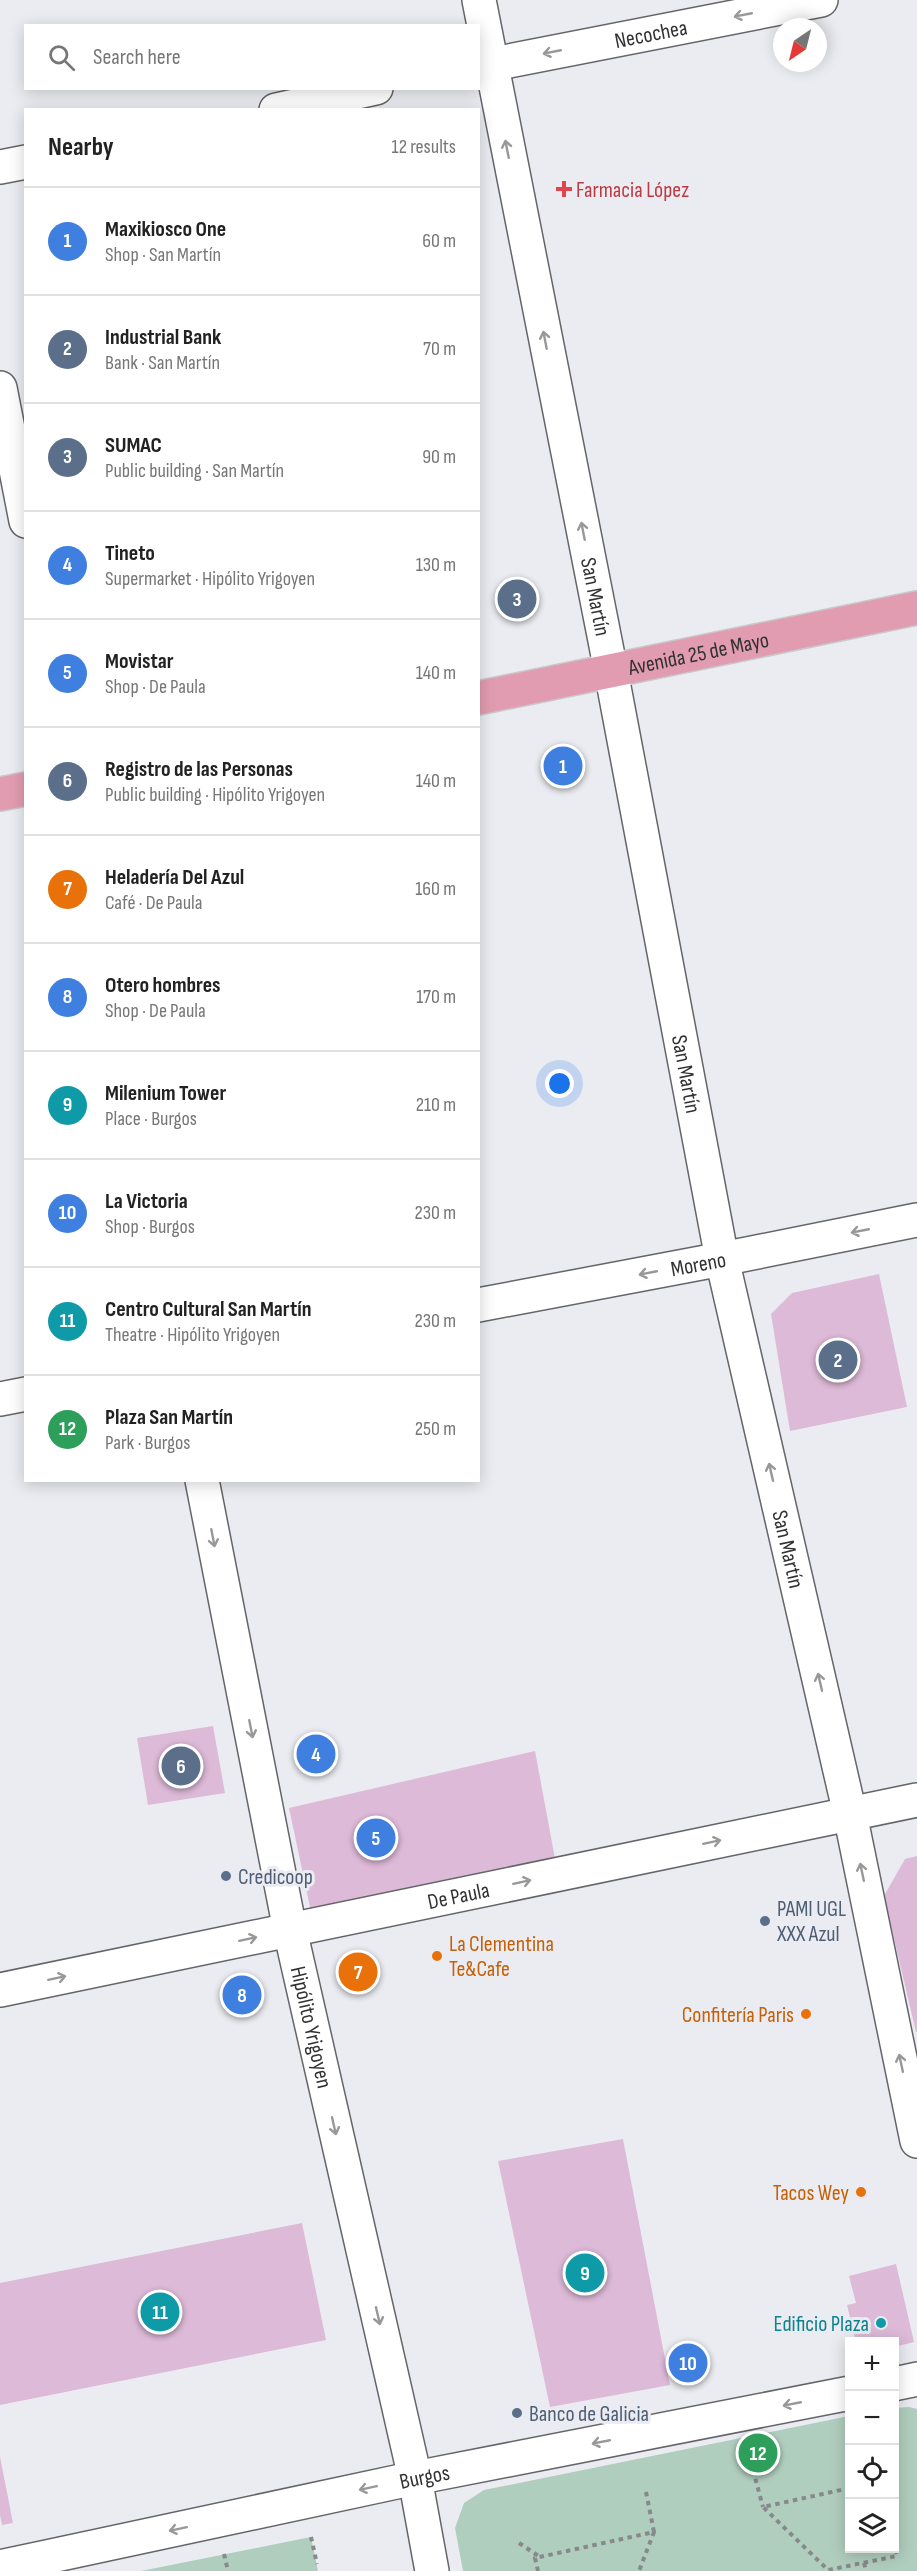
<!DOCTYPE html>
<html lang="en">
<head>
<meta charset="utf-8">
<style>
	:root { --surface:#fff; --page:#f2f2f2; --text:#222; --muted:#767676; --line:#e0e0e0; --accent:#d93025 }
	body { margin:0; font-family:"Sofia Sans Condensed",sans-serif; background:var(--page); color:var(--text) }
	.controls { position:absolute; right:18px; bottom:18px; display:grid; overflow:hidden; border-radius:0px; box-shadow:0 3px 15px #0003 }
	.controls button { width:54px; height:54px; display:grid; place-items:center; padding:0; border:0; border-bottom:2px solid var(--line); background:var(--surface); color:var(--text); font:30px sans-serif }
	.compass { position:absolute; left:773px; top:18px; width:54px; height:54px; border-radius:50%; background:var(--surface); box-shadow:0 3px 15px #0003; rotate:215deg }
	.you { position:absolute; left:560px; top:1084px; width:21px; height:21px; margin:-15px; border:4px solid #fff; border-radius:50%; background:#1a73e8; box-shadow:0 0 0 9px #1a73e833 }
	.badge { display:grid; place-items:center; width:39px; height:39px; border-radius:50%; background:var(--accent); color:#fff; font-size:20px; font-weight:700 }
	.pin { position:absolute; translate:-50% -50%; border:3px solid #fff; box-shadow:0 2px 6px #0006 }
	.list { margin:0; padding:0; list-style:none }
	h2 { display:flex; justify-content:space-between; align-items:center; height:78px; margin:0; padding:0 24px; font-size:26px }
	h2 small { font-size:20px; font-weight:400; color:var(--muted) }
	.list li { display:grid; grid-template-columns:39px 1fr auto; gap:18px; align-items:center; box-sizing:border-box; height:108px; padding:0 24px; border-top:2px solid var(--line) }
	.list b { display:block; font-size:22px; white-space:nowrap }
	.list p { margin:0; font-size:20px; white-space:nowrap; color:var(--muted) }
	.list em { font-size:20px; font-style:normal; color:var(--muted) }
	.icon { flex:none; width:33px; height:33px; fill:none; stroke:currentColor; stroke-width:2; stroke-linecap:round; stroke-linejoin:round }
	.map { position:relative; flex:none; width:917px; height:2571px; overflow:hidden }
	.search { position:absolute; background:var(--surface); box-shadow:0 3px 15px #0003; left:24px; top:24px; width:456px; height:66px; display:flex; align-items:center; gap:15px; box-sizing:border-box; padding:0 21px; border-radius:0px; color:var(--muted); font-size:22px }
	.panel { position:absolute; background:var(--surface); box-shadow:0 3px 15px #0003; left:24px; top:108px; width:456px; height:1374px; border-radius:0px }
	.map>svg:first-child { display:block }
	.green { fill:#b0cebe }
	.building { fill:#ddbad8 }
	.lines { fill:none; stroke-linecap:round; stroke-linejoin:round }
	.street-casing { stroke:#646569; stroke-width:36 }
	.secondary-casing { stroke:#646569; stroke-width:36 }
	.primary-casing { stroke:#c9c9ca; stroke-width:36 }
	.path { stroke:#88898c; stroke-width:4; stroke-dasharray:4.5 4.5; stroke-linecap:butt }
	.street { stroke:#fff; stroke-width:33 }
	.secondary { stroke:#fff; stroke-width:33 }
	.primary { stroke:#e29cb1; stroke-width:33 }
	.oneway { stroke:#989898 }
	.health-dot { fill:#e0444e; stroke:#ebecf1; stroke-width:2 }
	.service-dot { fill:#5c6f8a; stroke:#ebecf1; stroke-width:2 }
	.food-dot { fill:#e8710a; stroke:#ebecf1; stroke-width:2 }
	.culture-dot { fill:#0f9aa8; stroke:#ebecf1; stroke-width:2 }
	.labels { text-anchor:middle; stroke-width:6; stroke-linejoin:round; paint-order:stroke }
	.street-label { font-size:22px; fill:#303132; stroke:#ebecf1 }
	.health-label { font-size:22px; fill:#be3a42; stroke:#ebecf1; text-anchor:start }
	.service-label { font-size:22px; fill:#4e5e75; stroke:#ebecf1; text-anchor:start }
	.food-label { font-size:22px; fill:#c56008; stroke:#ebecf1; text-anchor:end }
	.culture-label { font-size:22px; fill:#0d838f; stroke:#ebecf1; text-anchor:end }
</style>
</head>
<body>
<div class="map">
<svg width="917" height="2571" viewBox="0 0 917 2571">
	<rect width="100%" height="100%" fill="#ebecf1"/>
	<g class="green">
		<polygon points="909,2407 917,2409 917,2571 463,2571 455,2528 464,2503 484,2490 849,2416 850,2548 894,2548 895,2408"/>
		<polygon points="311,2537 318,2571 141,2571"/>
	</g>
	<g class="building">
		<polygon points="879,1274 907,1407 790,1431 771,1314 792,1293"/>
		<polygon points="213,1726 225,1793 148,1805 137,1738"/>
		<polygon points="535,1751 556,1864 311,1912 289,1808"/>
		<polygon points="917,1856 917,2032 916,2032 884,1896 905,1859"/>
		<polygon points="623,2139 670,2385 550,2407 498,2161"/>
		<polygon points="302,2223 326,2340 0,2405 0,2283"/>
		<polygon points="896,2264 914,2342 894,2347 894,2342 856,2342 847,2305 856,2303 849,2276"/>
		<polygon points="0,2457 13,2523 2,2525 0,2515"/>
	</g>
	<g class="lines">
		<g class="street-casing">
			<g id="street">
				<path id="s1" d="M 479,0 L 611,671"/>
				<path id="s2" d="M 478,67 L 821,0"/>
				<polyline points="276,110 376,88"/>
				<polyline points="0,167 26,162"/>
				<polyline points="0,388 26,521"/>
				<path id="s3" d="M 478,1305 L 722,1259 L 917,1220"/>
				<polyline points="0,1399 26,1394"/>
				<path id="s4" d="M 0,1990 L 917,1800"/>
			</g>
		</g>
		<g class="secondary-casing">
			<g id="secondary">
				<path id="s5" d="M 611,671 L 722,1259 L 850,1814 L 917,2141"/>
				<path id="s6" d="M 202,1480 L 290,1930 L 415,2478 L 432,2571"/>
				<polyline points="894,2384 917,2379"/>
				<path id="s7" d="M 0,2567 L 415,2478 L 850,2393"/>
			</g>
		</g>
		<g class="primary-casing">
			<g id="primary">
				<path id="s8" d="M 478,698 L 917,608"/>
				<polyline points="0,794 26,789"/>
			</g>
		</g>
		<g class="path">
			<polyline points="894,2461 895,2461"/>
			<polyline points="753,2470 763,2507"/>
			<polyline points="850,2488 763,2507 828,2570 897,2556 894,2542"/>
			<polyline points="646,2492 654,2532"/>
			<polyline points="311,2537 317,2564"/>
			<polyline points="519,2543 540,2557"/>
			<polyline points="224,2554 228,2571"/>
			<polyline points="864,2563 866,2571"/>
			<polyline points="538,2571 535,2558 654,2532 639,2571"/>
		</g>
		<use href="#street" class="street"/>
		<use href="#secondary" class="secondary"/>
		<use href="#primary" class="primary"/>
	</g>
	<defs><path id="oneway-shaft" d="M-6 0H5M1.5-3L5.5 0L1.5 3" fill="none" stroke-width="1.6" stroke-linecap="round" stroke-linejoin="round" transform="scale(1.5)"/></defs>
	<g class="oneway">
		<use href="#oneway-shaft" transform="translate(743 15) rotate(169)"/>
		<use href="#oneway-shaft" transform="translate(552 52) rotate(169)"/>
		<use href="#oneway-shaft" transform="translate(507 149) rotate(-101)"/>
		<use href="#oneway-shaft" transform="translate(545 340) rotate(-101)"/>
		<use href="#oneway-shaft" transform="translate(583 531) rotate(-101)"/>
		<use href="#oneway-shaft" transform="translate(860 1231) rotate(169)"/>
		<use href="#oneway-shaft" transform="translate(648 1273) rotate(169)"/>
		<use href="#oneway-shaft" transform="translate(771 1472) rotate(-103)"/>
		<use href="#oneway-shaft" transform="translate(213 1538) rotate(79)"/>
		<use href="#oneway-shaft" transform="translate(820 1682) rotate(-103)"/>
		<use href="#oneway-shaft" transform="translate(251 1729) rotate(79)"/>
		<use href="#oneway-shaft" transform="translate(712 1842) rotate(-12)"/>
		<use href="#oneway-shaft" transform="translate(862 1872) rotate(-102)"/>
		<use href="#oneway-shaft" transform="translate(522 1882) rotate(-12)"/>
		<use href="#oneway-shaft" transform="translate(248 1939) rotate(-12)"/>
		<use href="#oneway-shaft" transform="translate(57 1978) rotate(-12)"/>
		<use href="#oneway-shaft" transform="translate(901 2063) rotate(-102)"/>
		<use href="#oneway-shaft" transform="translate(334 2126) rotate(77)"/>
		<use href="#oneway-shaft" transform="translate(378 2316) rotate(77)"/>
		<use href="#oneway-shaft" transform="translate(792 2404) rotate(169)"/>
		<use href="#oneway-shaft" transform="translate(601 2442) rotate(169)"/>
		<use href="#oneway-shaft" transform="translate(368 2488) rotate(168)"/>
		<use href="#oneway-shaft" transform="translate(178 2529) rotate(168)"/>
	</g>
	<path class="health-dot" d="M561 180h6v6h6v6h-6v6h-6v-6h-6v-6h6z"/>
	<g class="service-dot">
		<circle cx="226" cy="1876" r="6"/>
		<circle cx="765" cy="1921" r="6"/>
		<circle cx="517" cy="2413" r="6"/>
	</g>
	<g class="food-dot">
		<circle cx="437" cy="1956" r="6"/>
		<circle cx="806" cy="2014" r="6"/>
		<circle cx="861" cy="2192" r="6"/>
	</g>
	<circle class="culture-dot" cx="881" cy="2323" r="6"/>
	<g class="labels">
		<g class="street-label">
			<text dy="8" stroke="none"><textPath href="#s2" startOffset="176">Necochea</textPath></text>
			<text dy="8" stroke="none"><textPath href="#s1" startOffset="608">San Martín</textPath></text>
			<text dy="8" stroke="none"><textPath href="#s8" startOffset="225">Avenida 25 de Mayo</textPath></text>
			<text dy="8" stroke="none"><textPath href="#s5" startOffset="410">San Martín</textPath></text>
			<text dy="8" stroke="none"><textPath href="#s3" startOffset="224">Moreno</textPath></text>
			<text dy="8" stroke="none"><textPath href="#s5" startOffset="896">San Martín</textPath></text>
			<text dy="8" stroke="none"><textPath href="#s4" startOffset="468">De Paula</textPath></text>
			<text dy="8" stroke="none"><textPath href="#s6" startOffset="558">Hipólito Yrigoyen</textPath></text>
			<text dy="8" stroke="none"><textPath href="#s7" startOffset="434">Burgos</textPath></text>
		</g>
		<g class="health-label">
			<text x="576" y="197">Farmacia López</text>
		</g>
		<g class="service-label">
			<text x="238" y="1884">Credicoop</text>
			<text x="777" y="1916">PAMI UGL<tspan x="777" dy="25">XXX Azul</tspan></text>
			<text x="529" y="2421">Banco de Galicia</text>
		</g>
		<g class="food-label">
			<text x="449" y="1951" text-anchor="start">La Clementina<tspan x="449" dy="25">Te&amp;Cafe</tspan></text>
			<text x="794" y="2022">Confitería Paris</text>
			<text x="849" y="2200">Tacos Wey</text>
		</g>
		<g class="culture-label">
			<text x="869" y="2331">Edificio Plaza</text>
		</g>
	</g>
</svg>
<div class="controls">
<button>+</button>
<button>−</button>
<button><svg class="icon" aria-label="locate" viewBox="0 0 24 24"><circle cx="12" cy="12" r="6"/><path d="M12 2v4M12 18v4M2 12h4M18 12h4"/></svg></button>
<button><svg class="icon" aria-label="layers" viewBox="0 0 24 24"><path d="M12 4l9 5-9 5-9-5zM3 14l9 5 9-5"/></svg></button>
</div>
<svg class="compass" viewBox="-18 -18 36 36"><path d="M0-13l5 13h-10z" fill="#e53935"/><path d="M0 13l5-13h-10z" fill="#767676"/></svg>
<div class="you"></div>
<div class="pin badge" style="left:563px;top:766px;background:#3f7fe0">1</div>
<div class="pin badge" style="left:838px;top:1360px;background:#5c6f8a">2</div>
<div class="pin badge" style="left:517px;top:599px;background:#5c6f8a">3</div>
<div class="pin badge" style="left:316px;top:1754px;background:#3f7fe0">4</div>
<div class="pin badge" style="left:376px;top:1838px;background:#3f7fe0">5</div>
<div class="pin badge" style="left:181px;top:1766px;background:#5c6f8a">6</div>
<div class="pin badge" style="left:358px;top:1972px;background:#e8710a">7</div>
<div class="pin badge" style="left:242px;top:1995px;background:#3f7fe0">8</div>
<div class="pin badge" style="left:585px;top:2273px;background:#0f9aa8">9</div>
<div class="pin badge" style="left:688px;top:2363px;background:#3f7fe0">10</div>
<div class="pin badge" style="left:160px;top:2312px;background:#0f9aa8">11</div>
<div class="pin badge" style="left:758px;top:2453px;background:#2e9e5b">12</div>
<div class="search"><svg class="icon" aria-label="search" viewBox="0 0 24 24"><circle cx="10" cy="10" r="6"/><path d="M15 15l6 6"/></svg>Search here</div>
<section class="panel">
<h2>Nearby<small>12 results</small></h2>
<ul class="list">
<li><span class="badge" style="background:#3f7fe0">1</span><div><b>Maxikiosco One</b><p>Shop · San Martín</p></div><em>60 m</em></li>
<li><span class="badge" style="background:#5c6f8a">2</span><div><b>Industrial Bank</b><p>Bank · San Martín</p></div><em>70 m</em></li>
<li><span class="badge" style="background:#5c6f8a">3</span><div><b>SUMAC</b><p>Public building · San Martín</p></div><em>90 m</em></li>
<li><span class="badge" style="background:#3f7fe0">4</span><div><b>Tineto</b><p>Supermarket · Hipólito Yrigoyen</p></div><em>130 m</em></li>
<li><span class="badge" style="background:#3f7fe0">5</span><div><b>Movistar</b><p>Shop · De Paula</p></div><em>140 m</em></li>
<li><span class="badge" style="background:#5c6f8a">6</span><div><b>Registro de las Personas</b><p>Public building · Hipólito Yrigoyen</p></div><em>140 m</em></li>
<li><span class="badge" style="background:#e8710a">7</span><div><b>Heladería Del Azul</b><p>Café · De Paula</p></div><em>160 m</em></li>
<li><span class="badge" style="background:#3f7fe0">8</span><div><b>Otero hombres</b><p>Shop · De Paula</p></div><em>170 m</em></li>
<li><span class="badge" style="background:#0f9aa8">9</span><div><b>Milenium Tower</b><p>Place · Burgos</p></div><em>210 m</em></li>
<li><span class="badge" style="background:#3f7fe0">10</span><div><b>La Victoria</b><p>Shop · Burgos</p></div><em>230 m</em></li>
<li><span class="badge" style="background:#0f9aa8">11</span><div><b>Centro Cultural San Martín</b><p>Theatre · Hipólito Yrigoyen</p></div><em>230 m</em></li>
<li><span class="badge" style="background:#2e9e5b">12</span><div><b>Plaza San Martín</b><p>Park · Burgos</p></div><em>250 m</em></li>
</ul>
</section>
</div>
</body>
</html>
